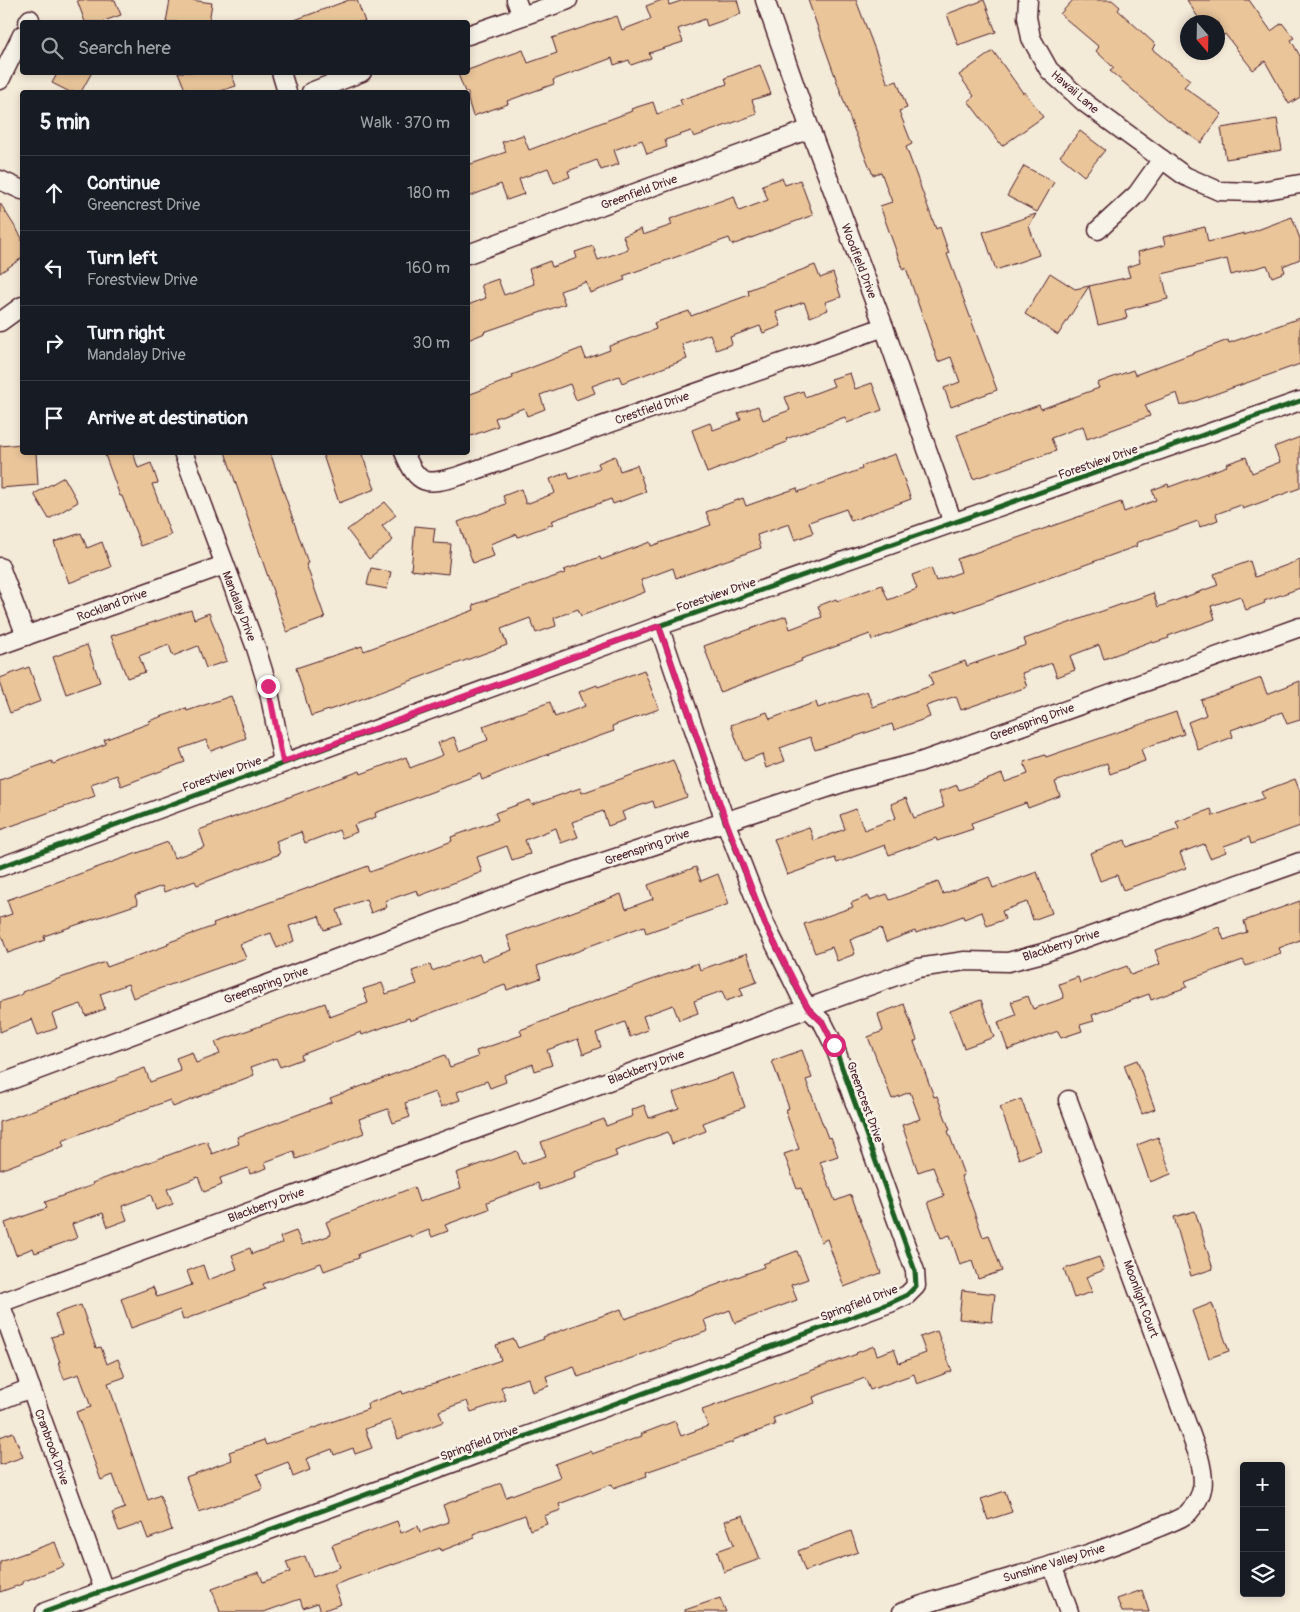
<!DOCTYPE html>
<html lang="en">
<head>
<meta charset="utf-8">
<style>
	:root { --surface:#171b24; --page:#242831; --text:#f1f3f6; --muted:#9ea1a6; --line:#363941 }
	body { margin:0; font-family:Pangolin,sans-serif; background:var(--page); color:var(--text) }
	.controls { position:absolute; right:15px; bottom:15px; display:grid; overflow:hidden; border-radius:5px; box-shadow:0 2px 8px #0003 }
	.controls button { width:45px; height:45px; display:grid; place-items:center; padding:0; border:0; border-bottom:1px solid var(--line); background:var(--surface); color:var(--text); font:25px sans-serif }
	.compass { position:absolute; left:1180px; top:15px; width:45px; height:45px; border-radius:50%; background:var(--surface); box-shadow:0 2px 8px #0003; rotate:160deg }
	.stop { position:absolute; width:15px; height:15px; margin:-11px; border:4px solid #db2777; border-radius:50%; background:#fff }
	.stop.end { background:#db2777; border-color:#fff; box-shadow:0 1px 5px #0008 }
	.list { margin:0; padding:0; list-style:none }
	h2 { display:flex; justify-content:space-between; align-items:center; height:65px; margin:0; padding:0 20px; font-size:21px }
	h2 small { font-size:16px; font-weight:400; color:var(--muted) }
	.list li { display:grid; grid-template-columns:32px 1fr auto; gap:15px; align-items:center; box-sizing:border-box; height:75px; padding:0 20px; border-top:1px solid var(--line) }
	.list b { display:block; font-size:19px; white-space:nowrap }
	.list p { margin:0; font-size:16px; white-space:nowrap; color:var(--muted) }
	.list em { font-size:16px; font-style:normal; color:var(--muted) }
	.icon { flex:none; width:28px; height:28px; fill:none; stroke:currentColor; stroke-width:2; stroke-linecap:round; stroke-linejoin:round }
	.map { position:relative; flex:none; width:1300px; height:1612px; overflow:hidden }
	.search { position:absolute; background:var(--surface); box-shadow:0 2px 8px #0003; left:20px; top:20px; width:450px; height:55px; display:flex; align-items:center; gap:12px; box-sizing:border-box; padding:0 18px; border-radius:5px; color:var(--muted); font-size:19px }
	.panel { position:absolute; background:var(--surface); box-shadow:0 2px 8px #0003; left:20px; top:90px; width:450px; height:365px; border-radius:5px }
	.map>svg:first-child { display:block }
	.building { fill:#eac59a; stroke:#4a1f2b }
	.lines { fill:none; stroke-linecap:round; stroke-linejoin:round }
	.minor-casing { stroke:#4a1f2b; stroke-width:21 }
	.minor { stroke:#f7f3e8; stroke-width:18 }
	.cycleway-casing { stroke:#f7f3e8; stroke-width:8 }
	.cycleway { stroke:#1b5e20; stroke-width:5 }
	.route { stroke:#db2777; stroke-width:6 }
	.labels { text-anchor:middle; stroke-width:5; stroke-linejoin:round; paint-order:stroke }
	.street-label { font-size:12px; fill:#4a1f2b; stroke:#f7f3e8 }
</style>
</head>
<body>
<div class="map">
<svg width="1300" height="1612" viewBox="0 0 1300 1612">
	<rect width="100%" height="100%" fill="#f4ead8"/>
	<filter id="ink" filterUnits="userSpaceOnUse"><feTurbulence type="fractalNoise" baseFrequency=".02" numOctaves="2"/><feDisplacementMap in="SourceGraphic" scale="10" xChannelSelector="R" yChannelSelector="G"/><feConvolveMatrix kernelMatrix="1 2 1 2 8 2 1 2 1" color-interpolation-filters="sRGB"/></filter>
	<g filter="url(#ink)">
		<g class="building">
			<polygon points="77,0 115,0 121,15 101,22 85,22"/>
			<polygon points="170,0 191,0 212,3 209,22 197,21 197,22 166,22"/>
			<polygon points="349,0 357,0 365,22 292,22 292,21"/>
			<polygon points="662,0 668,0 669,5 684,0 737,0 741,14 707,26 705,19 678,29 683,42 649,53 651,58 631,65 629,60 614,65 612,58 553,80 554,84 507,101 508,104 473,116 468,100 468,92 465,92 458,74 468,72 468,70 523,50 528,63 557,53 552,38 617,16 622,30 651,19 646,6"/>
			<polygon points="808,0 856,0 888,84 897,81 907,108 899,111 912,144 906,147 936,229 940,227 949,253 947,254 997,390 951,407 944,388 960,382 951,357 938,362 906,268 903,270 880,206 892,202 881,172 873,175 853,127"/>
			<polygon points="984,0 996,32 958,45 947,14"/>
			<polygon points="1073,0 1112,0 1120,7 1118,10 1156,45 1152,49 1190,80 1184,87 1222,114 1201,143 1167,119 1110,71 1114,68 1096,51 1099,47 1060,14"/>
			<polygon points="1187,0 1249,0 1271,31 1282,23 1294,38 1291,40 1300,56 1300,97 1289,104 1265,61 1253,70 1225,34 1218,40 1218,22 1201,22"/>
			<polygon points="993,51 1023,93 1025,92 1043,117 1002,146 968,101 974,96 959,75"/>
			<polygon points="760,65 771,94 752,100 757,114 694,137 691,131 665,140 667,147 647,154 642,140 614,150 619,164 601,170 597,160 568,171 570,177 554,183 548,168 519,179 524,194 507,200 501,184 468,197 468,165 506,152 502,142 523,135 529,150 632,111 631,109 653,102 657,114 682,105 680,100 727,84 725,78"/>
			<polygon points="58,72 92,72 81,92 70,92 52,83"/>
			<polygon points="178,72 231,72 236,86 217,92 186,92"/>
			<polygon points="1277,119 1282,150 1226,159 1221,128"/>
			<polygon points="1080,131 1105,150 1084,176 1060,156"/>
			<polygon points="1024,166 1054,182 1037,212 1007,196"/>
			<polygon points="782,178 785,185 800,180 813,215 732,245 729,238 623,276 625,280 590,293 586,282 560,291 565,304 484,332 485,333 468,340 468,305 486,298 481,285 498,279 504,295 534,284 529,269 550,261 552,267 577,258 575,252 593,246 598,260 628,249 623,236 641,229 643,235 672,225 670,219 734,196 739,211 768,200 762,185"/>
			<polygon points="0,203 22,238 22,258 0,273"/>
			<polygon points="1036,214 1029,226 1039,255 996,270 983,232"/>
			<polygon points="1292,217 1300,239 1300,259 1283,266 1285,272 1272,277 1267,265 1231,275 1227,259 1162,274 1168,299 1125,310 1127,318 1098,325 1089,286 1130,277 1127,267 1140,263 1138,252 1165,245 1163,237 1205,227 1208,242 1244,233 1244,235"/>
			<polygon points="815,265 820,278 833,273 841,297 825,302 828,310 810,317 804,302 776,312 781,326 763,333 760,326 730,337 732,344 716,350 710,334 682,344 687,359 622,383 619,376 592,386 595,393 576,400 570,384 540,395 545,409 527,416 524,408 495,418 498,426 468,437 468,395 513,378 512,375 582,348 586,359 610,350 609,346 656,329 654,323 689,311 691,316 749,295 748,290"/>
			<polygon points="1050,273 1075,289 1089,286 1058,335 1025,314"/>
			<polygon points="1300,318 1300,364 1181,406 1177,393 1145,405 1150,416 1087,439 1083,426 1051,438 1056,451 973,479 957,435 1039,405 1041,409 1099,388 1097,383 1133,370 1135,375 1228,340 1229,343"/>
			<polygon points="850,373 855,389 872,383 882,410 847,423 845,417 786,439 787,442 707,473 692,430 710,423 713,430 741,420 738,413 758,406 763,420 790,410 785,397 803,391 805,397 834,386 831,379"/>
			<polygon points="1300,437 1300,488 1243,509 1241,505 1216,514 1218,520 1200,527 1198,521 1136,543 1137,546 955,612 955,610 872,640 870,634 801,659 802,661 720,692 704,646 786,616 790,629 822,617 818,606 836,599 837,601 882,585 888,600 917,589 912,575 931,568 936,581 961,572 957,559 1121,502 1124,512 1156,500 1152,490 1168,484 1169,487 1227,466 1226,464 1246,457 1252,473 1280,462 1274,447"/>
			<polygon points="22,444 22,452 36,452 38,485 0,488 0,446"/>
			<polygon points="112,452 133,452 138,468 151,463 158,483 152,484 171,535 141,546 122,496 120,496 105,455"/>
			<polygon points="225,452 270,452 308,563 306,564 325,618 287,632"/>
			<polygon points="322,452 361,452 375,489 339,503"/>
			<polygon points="895,454 911,499 851,521 846,509 809,522 813,533 795,540 789,524 757,535 761,548 676,578 673,568 641,580 645,592 581,616 578,609 554,618 556,626 536,633 530,618 501,629 507,645 356,701 311,716 296,668 362,646 364,651 474,610 473,605 565,573 564,570 600,557 601,560 650,542 651,546 711,525 706,512 743,498 746,506 797,488 798,492 862,469 861,466"/>
			<polygon points="615,456 620,471 637,465 646,492 613,504 611,499 551,521 553,524 518,537 517,534 490,544 494,556 473,563 458,522 506,504 503,496 521,489 526,504 555,493 550,479 568,472 570,479 600,468 598,463"/>
			<polygon points="64,477 78,502 49,519 34,494"/>
			<polygon points="385,502 396,515 382,526 393,540 369,559 347,530"/>
			<polygon points="415,526 435,528 433,543 451,544 448,574 411,570"/>
			<polygon points="81,533 87,548 102,542 111,567 69,583 54,542"/>
			<polygon points="1300,560 1300,588 1264,601 1265,603 1246,610 1240,596 1211,606 1215,619 1168,636 1169,638 1153,643 1152,641 1104,659 1099,645 1070,656 1075,670 1057,677 1052,663 1022,673 1027,687 961,710 956,696 926,706 930,717 894,730 892,724 815,750 810,737 780,748 785,761 766,768 762,754 744,761 731,725 767,712 770,719 816,702 818,708 867,691 873,707 933,685 929,674 965,661 967,666 1026,645 1024,639 1153,593 1158,607 1218,585 1214,574 1250,561 1255,577"/>
			<polygon points="371,568 391,572 387,589 367,585"/>
			<polygon points="191,610 194,619 209,613 227,661 206,668 198,646 173,656 169,645 139,656 145,672 127,678 111,636"/>
			<polygon points="87,645 100,682 66,694 53,657"/>
			<polygon points="29,667 41,701 10,713 0,685 0,678"/>
			<polygon points="644,670 659,709 612,726 614,731 518,765 482,780 480,774 375,813 376,817 354,825 357,832 342,838 339,830 305,843 301,832 276,841 280,854 197,885 195,881 164,892 162,886 135,896 138,904 44,936 45,940 8,953 0,932 0,918 12,914 7,900 168,842 174,858 205,847 199,830 360,771 361,774 406,757 410,768 443,755 438,743 454,737 459,751 488,740 483,726 550,702 555,717 585,706 579,692 597,685 598,687"/>
			<polygon points="1261,678 1267,694 1300,681 1300,720 1287,724 1282,712 1231,730 1233,737 1198,750 1188,722 1206,715 1201,700"/>
			<polygon points="231,696 246,738 211,751 206,740 180,749 185,762 121,786 117,775 91,784 95,796 0,830 0,780 52,761 53,764 106,744 104,740 150,723 149,721 186,708 187,711"/>
			<polygon points="1176,712 1184,734 1141,749 1145,761 1110,774 1107,763 1055,782 1060,796 1028,808 1026,803 971,823 973,829 937,841 936,838 889,855 885,845 837,863 835,858 787,875 774,839 809,827 814,841 845,829 840,815 856,809 864,830 896,818 891,804 906,798 914,818 944,807 939,792 957,785 959,790 1002,774 1005,782 1028,774 1024,762 1045,755 1046,757"/>
			<polygon points="673,760 687,797 655,808 653,801 622,812 625,820 608,826 603,811 572,822 578,837 561,843 556,828 525,840 530,854 512,860 507,846 477,857 482,872 419,896 417,890 385,901 387,907 371,913 366,899 337,910 342,924 324,930 319,916 289,926 294,941 277,948 271,933 240,944 246,958 133,998 128,984 100,994 105,1009 86,1016 81,1004 52,1014 57,1028 38,1035 32,1019 0,1032 0,1002 23,994 22,992 105,962 107,967 168,945 167,943 214,926 213,923 368,866 370,872 406,859 452,841 451,837 498,820 495,813 530,800 532,805 580,788 582,793"/>
			<polygon points="1295,779 1300,792 1300,826 1251,844 1249,837 1224,846 1226,852 1210,858 1204,844 1180,853 1186,868 1123,890 1117,875 1100,881 1090,853 1125,840 1127,847 1179,829 1176,822 1211,809 1213,816 1264,798 1261,792"/>
			<polygon points="696,867 701,881 718,874 729,904 646,933 644,926 584,948 584,949 537,966 541,978 507,990 505,985 410,1021 409,1018 362,1035 361,1032 301,1055 302,1059 280,1067 276,1058 251,1067 254,1075 173,1107 170,1100 110,1122 62,1141 64,1146 0,1170 0,1122 117,1080 117,1078 145,1068 150,1082 181,1071 176,1058 192,1052 196,1063 220,1054 215,1042 325,1003 330,1017 368,1003 363,989 382,983 386,994 417,984 412,971 430,965 432,971 479,954 482,961 512,950 507,936 621,894 626,909 653,899 648,885"/>
			<polygon points="1037,872 1052,913 1033,920 1027,902 1002,911 1005,919 987,926 982,912 964,919 963,916 916,933 915,931 886,942 881,928 850,940 855,954 837,961 832,947 815,953 804,924 853,907 851,903 868,896 870,900 887,894 890,900 938,882 943,894 989,877 993,888"/>
			<polygon points="1300,901 1300,940 1279,948 1281,953 1246,966 1243,960 1185,981 1187,987 1151,1000 1149,994 1092,1015 1094,1021 1080,1025 1082,1031 1061,1038 1058,1031 1008,1050 998,1022 1016,1015 1011,1002 1028,996 1033,1009 1064,998 1059,984 1078,977 1080,983 1127,966 1131,975 1160,964 1155,950 1219,927 1224,940 1247,932 1244,921"/>
			<polygon points="747,953 757,982 740,988 743,995 726,1001 722,991 694,1001 698,1013 679,1020 673,1005 643,1016 648,1030 630,1037 625,1022 596,1033 601,1047 583,1054 578,1039 547,1050 552,1065 535,1071 533,1064 504,1075 506,1082 490,1088 487,1081 457,1092 460,1100 441,1107 435,1092 405,1103 410,1117 393,1123 388,1109 359,1119 364,1133 327,1148 296,1159 294,1151 265,1162 267,1168 250,1174 248,1168 220,1178 222,1185 204,1192 198,1177 167,1189 173,1204 156,1210 151,1195 122,1206 127,1220 108,1227 103,1213 72,1224 77,1238 35,1253 33,1248 16,1255 5,1223 47,1208 45,1202 93,1185 92,1183 207,1141 212,1154 239,1144 237,1137 332,1102 330,1098 445,1055 450,1067 478,1057 476,1051 522,1035 520,1030 568,1012 567,1011 698,963 700,970"/>
			<polygon points="981,1000 994,1037 964,1048 950,1011"/>
			<polygon points="904,1004 917,1040 914,1042 934,1097 937,1096 950,1130 948,1131 964,1175 961,1176 983,1237 989,1235 1002,1271 978,1279 972,1261 960,1265 950,1235 941,1238 928,1202 944,1196 933,1167 918,1172 902,1125 920,1119 910,1092 892,1099 868,1037 883,1031 878,1014"/>
			<polygon points="802,1050 812,1078 806,1080 828,1138 831,1137 838,1156 820,1162 835,1201 851,1195 881,1273 844,1287 827,1239 821,1242 801,1188 797,1189 784,1154 799,1149 785,1110 789,1108 772,1061"/>
			<polygon points="1137,1060 1155,1109 1142,1114 1124,1065"/>
			<polygon points="733,1073 745,1107 703,1123 706,1131 672,1144 668,1132 615,1151 617,1156 574,1172 575,1178 540,1190 538,1183 487,1202 489,1209 445,1225 448,1231 432,1237 429,1230 411,1237 410,1235 358,1254 359,1258 324,1271 321,1263 263,1284 265,1289 183,1320 180,1310 131,1328 121,1299 153,1287 157,1297 192,1285 187,1271 203,1265 208,1280 237,1269 232,1255 250,1248 252,1254 282,1243 280,1237 296,1231 302,1245 331,1235 326,1222 414,1187 419,1202 461,1188 456,1173 517,1151 522,1164 546,1156 541,1142 604,1119 606,1126 633,1116 631,1110 644,1105 649,1118 679,1108 673,1093"/>
			<polygon points="1021,1099 1041,1150 1019,1159 1000,1107"/>
			<polygon points="1158,1137 1171,1174 1150,1182 1137,1145"/>
			<polygon points="1195,1211 1213,1269 1191,1276 1174,1217"/>
			<polygon points="797,1251 808,1279 791,1285 797,1300 735,1323 730,1310 704,1320 708,1331 578,1377 574,1366 546,1376 549,1386 532,1392 528,1378 501,1387 506,1400 471,1412 467,1401 439,1411 443,1422 398,1439 391,1420 365,1429 372,1448 355,1454 353,1448 334,1455 332,1449 306,1459 310,1470 293,1477 288,1462 257,1474 263,1489 199,1512 186,1477 232,1460 229,1452 264,1440 266,1445 368,1409 367,1404 402,1391 403,1394 501,1360 496,1345 514,1339 518,1348 544,1339 543,1337 621,1309 625,1319 764,1267 763,1264"/>
			<polygon points="1099,1257 1104,1270 1086,1277 1092,1292 1074,1298 1064,1269"/>
			<polygon points="962,1290 995,1294 992,1322 959,1319"/>
			<polygon points="1212,1303 1229,1351 1209,1358 1192,1311"/>
			<polygon points="81,1305 96,1348 101,1347 107,1364 118,1359 125,1377 108,1383 148,1500 160,1495 172,1530 148,1539 142,1523 119,1531 112,1513 125,1508 113,1475 101,1480 76,1412 91,1407 79,1374 64,1379 58,1362 60,1362 51,1337 62,1334 55,1314"/>
			<polygon points="937,1331 952,1371 917,1384 914,1374 870,1390 865,1378 813,1397 815,1403 773,1418 775,1425 733,1440 733,1442 646,1472 647,1476 613,1488 612,1484 559,1504 561,1510 544,1516 547,1524 530,1530 525,1515 473,1534 475,1538 441,1551 440,1548 393,1565 392,1564 334,1585 341,1604 321,1611 318,1603 303,1608 300,1599 264,1612 220,1612 212,1589 259,1572 263,1582 290,1572 286,1562 305,1556 313,1577 340,1567 332,1545 397,1521 401,1533 418,1526 420,1532 449,1522 443,1505 468,1496 468,1495 501,1483 506,1497 560,1477 555,1464 590,1451 592,1454 642,1436 641,1434 675,1421 681,1436 708,1426 702,1410 857,1354 856,1353 874,1346 877,1355 894,1349 899,1363 926,1353 920,1337"/>
			<polygon points="13,1432 23,1457 0,1465 0,1437"/>
			<polygon points="1005,1491 1012,1512 988,1520 981,1499"/>
			<polygon points="743,1515 760,1559 724,1572 717,1551 734,1545 725,1521"/>
			<polygon points="851,1531 858,1552 805,1571 798,1551"/>
			<polygon points="55,1542 64,1566 22,1582 22,1584 0,1592 0,1562"/>
			<polygon points="1142,1590 1149,1612 1122,1612 1117,1599"/>
			<polygon points="720,1598 726,1612 685,1612 685,1610"/>
		</g>
		<g class="lines">
			<g class="minor-casing">
				<g id="minor">
					<polyline points="516,0 522,16"/>
					<polyline points="765,0 810,129 884,327 953,523"/>
					<polyline points="1028,0 1027,17 1031,38 1049,70 1085,103 1185,176 1219,191 1255,192 1300,184"/>
					<polyline points="28,22 30,19"/>
					<polyline points="468,35 568,0"/>
					<polyline points="281,72 287,92"/>
					<polyline points="0,80 22,35"/>
					<polyline points="311,92 362,72"/>
					<polyline points="0,180 22,190"/>
					<polyline points="1098,230 1137,194 1162,159"/>
					<polyline points="468,254 810,129"/>
					<polyline points="0,322 22,306"/>
					<polyline points="183,452 256,648 268,687 283,762"/>
					<path d="M 404,452 C 418,487 427,485 459,476 L 884,327"/>
					<polyline points="0,567 26,636"/>
					<polyline points="0,645 224,565"/>
					<polyline points="0,867 659,626 1300,401"/>
					<polyline points="0,1084 531,886 851,780 920,762 1300,627"/>
					<polyline points="0,1303 918,968 965,961 1008,962 1043,953 1300,862"/>
					<polyline points="0,1303 104,1590"/>
					<polyline points="0,1400 31,1388"/>
					<polyline points="1052,1565 1069,1612"/>
					<polyline points="45,1612 890,1303 907,1295 916,1286 915,1271 834,1045 823,1023 808,1008 801,997 765,924 725,821 659,626"/>
					<path d="M 902,1612 C 985,1582 1073,1564 1154,1529 C 1163,1525 1182,1519 1188,1513 C 1206,1494 1205,1480 1199,1457 L 1068,1100"/>
				</g>
			</g>
			<use href="#minor" class="minor"/>
			<g class="cycleway-casing">
				<g id="cycleway">
					<polyline points="0,867 659,626 1300,401"/>
					<polyline points="45,1612 890,1303 907,1295 916,1286 915,1271 834,1045 823,1023 808,1008 801,997 765,924 725,821 659,626"/>
				</g>
			</g>
			<use href="#cycleway" class="cycleway"/>
		</g>
	</g>
	<g class="lines" filter="url(#ink)">
		<polyline class="route" points="268,686 283,762 659,626 726,821 765,924 802,997 808,1008 823,1023 834,1045"/>
	</g>
	<g class="labels">
		<g class="street-label">
			<text transform="translate(1075 92) rotate(41)" y="4">Hawaii Lane</text>
			<text transform="translate(639 192) rotate(-20)" y="4">Greenfield Drive</text>
			<text transform="translate(859 261) rotate(69)" y="4">Woodfield Drive</text>
			<text transform="translate(652 408) rotate(-19)" y="4">Crestfield Drive</text>
			<text transform="translate(1098 462) rotate(-19)" y="4">Forestview Drive</text>
			<text transform="translate(716 595) rotate(-19)" y="4">Forestview Drive</text>
			<text transform="translate(112 605) rotate(-20)" y="4">Rockland Drive</text>
			<text transform="translate(239 606) rotate(69)" y="4">Mandalay Drive</text>
			<text transform="translate(1032 722) rotate(-20)" y="4">Greenspring Drive</text>
			<text transform="translate(222 774) rotate(-20)" y="4">Forestview Drive</text>
			<text transform="translate(647 847) rotate(-19)" y="4">Greenspring Drive</text>
			<text transform="translate(1061 945) rotate(-18)" y="4">Blackberry Drive</text>
			<text transform="translate(266 985) rotate(-20)" y="4">Greenspring Drive</text>
			<text transform="translate(646 1067) rotate(-20)" y="4">Blackberry Drive</text>
			<text transform="translate(865 1102) rotate(70)" y="4">Greencrest Drive</text>
			<text transform="translate(266 1205) rotate(-20)" y="4">Blackberry Drive</text>
			<text transform="translate(1141 1299) rotate(70)" y="4">Moonlight Court</text>
			<text transform="translate(859 1303) rotate(-21)" y="4">Springfield Drive</text>
			<text transform="translate(479 1443) rotate(-20)" y="4">Springfield Drive</text>
			<text transform="translate(52 1447) rotate(70)" y="4">Cranbrook Drive</text>
			<text transform="translate(1054 1563) rotate(-17)" y="4">Sunshine Valley Drive</text>
		</g>
	</g>
</svg>
<div class="controls">
<button>+</button>
<button>−</button>
<button><svg class="icon" aria-label="layers" viewBox="0 0 24 24"><path d="M12 4l9 5-9 5-9-5zM3 14l9 5 9-5"/></svg></button>
</div>
<svg class="compass" viewBox="-18 -18 36 36"><path d="M0-13l5 13h-10z" fill="#e53935"/><path d="M0 13l5-13h-10z" fill="#9ea1a6"/></svg>
<div class="stop" style="left:834px;top:1045px"></div>
<div class="stop end" style="left:268px;top:686px"></div>
<div class="search"><svg class="icon" aria-label="search" viewBox="0 0 24 24"><circle cx="10" cy="10" r="6"/><path d="M15 15l6 6"/></svg>Search here</div>
<section class="panel">
<h2>5 min<small>Walk · 370 m</small></h2>
<ul class="list">
<li><svg class="icon" aria-label="ahead" viewBox="0 0 24 24"><path d="M12 20V5M6 11l6-6 6 6"/></svg><div><b>Continue</b><p>Greencrest Drive</p></div><em>180 m</em></li>
<li><svg class="icon" aria-label="left" viewBox="0 0 24 24"><path d="M17 20v-9H6M10 6l-5 5 5 5"/></svg><div><b>Turn left</b><p>Forestview Drive</p></div><em>160 m</em></li>
<li><svg class="icon" aria-label="right" viewBox="0 0 24 24"><path d="M7 20v-9h11M14 6l5 5-5 5"/></svg><div><b>Turn right</b><p>Mandalay Drive</p></div><em>30 m</em></li>
<li><svg class="icon" aria-label="arrive" viewBox="0 0 24 24"><path d="M6 21V4h12l-3 4 3 4H6"/></svg><div><b>Arrive at destination</b></div></li>
</ul>
</section>
</div>
</body>
</html>
